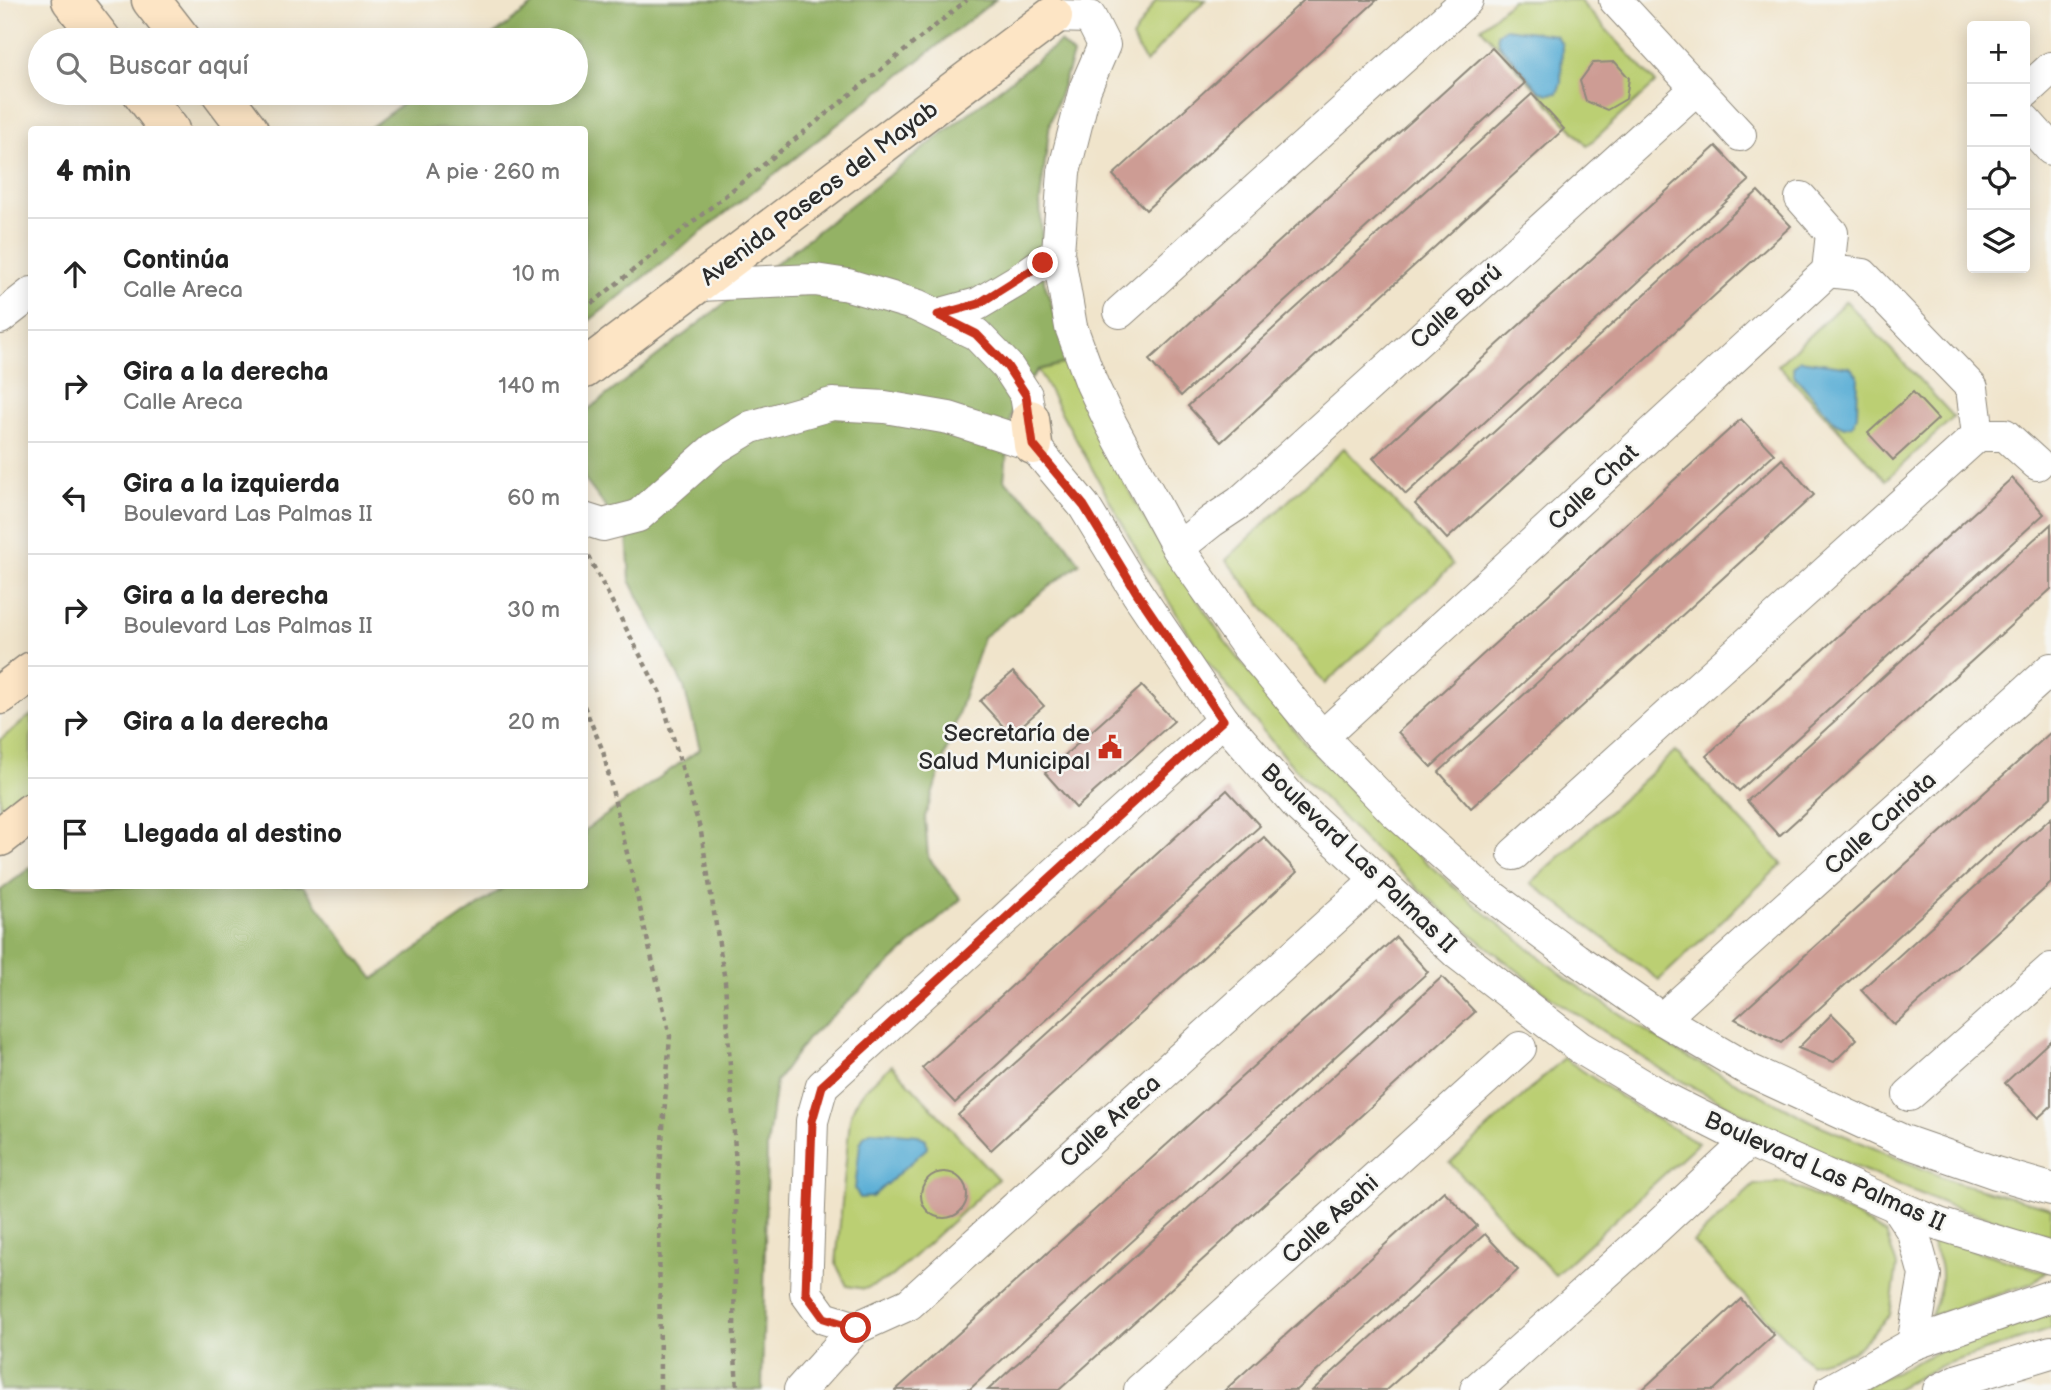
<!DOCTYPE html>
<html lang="es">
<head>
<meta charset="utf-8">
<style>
	:root { --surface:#fff; --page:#f2f2f2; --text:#222; --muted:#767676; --line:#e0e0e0 }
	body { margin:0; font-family:"Balsamiq Sans",sans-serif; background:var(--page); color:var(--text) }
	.controls { position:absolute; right:21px; top:21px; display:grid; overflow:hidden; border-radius:7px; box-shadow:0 4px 18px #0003 }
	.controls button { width:63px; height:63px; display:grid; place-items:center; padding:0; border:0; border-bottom:2px solid var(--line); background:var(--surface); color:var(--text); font:35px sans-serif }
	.stop { position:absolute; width:21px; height:21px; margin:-16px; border:5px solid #c8321e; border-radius:50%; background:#fff }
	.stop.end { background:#c8321e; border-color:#fff; box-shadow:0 2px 7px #0008 }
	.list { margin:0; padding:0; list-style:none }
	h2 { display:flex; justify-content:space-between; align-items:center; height:91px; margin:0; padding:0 28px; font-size:30px }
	h2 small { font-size:23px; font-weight:400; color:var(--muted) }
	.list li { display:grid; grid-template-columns:46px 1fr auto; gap:21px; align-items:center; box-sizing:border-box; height:112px; padding:0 28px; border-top:2px solid var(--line) }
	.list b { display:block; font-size:26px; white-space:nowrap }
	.list p { margin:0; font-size:23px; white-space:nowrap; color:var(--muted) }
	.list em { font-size:23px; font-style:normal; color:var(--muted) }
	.icon { flex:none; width:38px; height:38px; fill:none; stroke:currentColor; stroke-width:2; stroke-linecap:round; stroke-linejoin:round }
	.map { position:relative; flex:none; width:2051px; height:1390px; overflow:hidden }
	.search { position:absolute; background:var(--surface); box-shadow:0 4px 18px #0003; left:28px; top:28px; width:560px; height:77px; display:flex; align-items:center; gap:18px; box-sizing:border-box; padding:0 24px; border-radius:38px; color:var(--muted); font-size:26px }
	.panel { position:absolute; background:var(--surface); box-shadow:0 4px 18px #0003; left:28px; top:126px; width:560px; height:763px; border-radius:7px }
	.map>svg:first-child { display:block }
	.green { fill:#bbcf73; stroke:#737d4f; stroke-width:2 }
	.forest { fill:#94b265; stroke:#606e48; stroke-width:2 }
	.water { fill:#59add5; stroke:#426c80; stroke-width:2 }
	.building { fill:#cd9c94 }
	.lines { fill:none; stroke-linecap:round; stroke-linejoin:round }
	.street-casing { stroke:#8e887b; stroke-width:34 }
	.secondary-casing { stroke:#8e887b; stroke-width:41 }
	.path { stroke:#8e887b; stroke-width:4.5; stroke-dasharray:5 5; stroke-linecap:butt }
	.street { stroke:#fff; stroke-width:32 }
	.secondary { stroke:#fde5c5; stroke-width:38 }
	.route { stroke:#c8321e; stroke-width:9 }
	.labels { text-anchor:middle; stroke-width:5; stroke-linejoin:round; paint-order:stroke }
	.street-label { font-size:24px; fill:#2b2b2b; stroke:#f6f6f2 }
	.poi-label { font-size:24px; fill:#2b2b2b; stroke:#f6f6f2; text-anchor:end }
</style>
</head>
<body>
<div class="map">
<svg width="2051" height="1390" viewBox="0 0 2051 1390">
	<rect width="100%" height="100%" fill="#f6f6f2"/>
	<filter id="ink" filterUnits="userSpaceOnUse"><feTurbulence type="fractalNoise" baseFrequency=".0143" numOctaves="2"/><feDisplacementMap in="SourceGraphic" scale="14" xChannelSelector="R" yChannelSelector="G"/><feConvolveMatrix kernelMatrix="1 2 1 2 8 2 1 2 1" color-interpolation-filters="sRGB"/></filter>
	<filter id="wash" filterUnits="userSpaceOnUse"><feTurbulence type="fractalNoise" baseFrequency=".00686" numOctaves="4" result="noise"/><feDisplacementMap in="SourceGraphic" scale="28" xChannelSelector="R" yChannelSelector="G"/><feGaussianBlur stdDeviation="1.57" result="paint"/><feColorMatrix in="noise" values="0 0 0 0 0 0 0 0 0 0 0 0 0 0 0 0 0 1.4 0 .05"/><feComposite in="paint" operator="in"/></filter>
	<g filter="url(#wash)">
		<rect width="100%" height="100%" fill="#f0e4cb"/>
		<g class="green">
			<polygon points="1156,0 1206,0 1177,27 1146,63 1132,38"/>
			<polygon points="1512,0 1579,0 1656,83 1587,146 1481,28"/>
			<polygon points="1846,301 1954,417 1886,480 1778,365"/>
			<polygon points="1070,362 1108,453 1154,535 1225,641 1303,741 1382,823 1468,899 1567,979 1681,1054 1817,1124 1952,1181 2051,1208 2051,1236 1948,1205 1807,1147 1668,1074 1552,998 1451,918 1365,841 1286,759 1205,659 1139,554 1038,370"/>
			<polygon points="1344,448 1453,565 1325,684 1226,560"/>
			<polygon points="31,715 31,791 0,816 0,740"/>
			<polygon points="1675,751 1782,864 1659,980 1531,883"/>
			<polygon points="1564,1058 1634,1106 1698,1143 1555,1275 1450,1163"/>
			<path d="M 892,1065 L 998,1179 L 893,1276 L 865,1289 L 847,1286 L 836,1264 L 850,1119 C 855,1094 874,1081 892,1065 Z"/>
			<polygon points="1784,1182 1852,1214 1886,1234 1897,1266 1890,1315 1853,1352 1810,1364 1693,1242 1754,1185"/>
			<path d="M 1930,1237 L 2046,1272 L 2033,1283 L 1931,1316 C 1938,1300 1945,1276 1938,1258 C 1935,1250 1931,1246 1930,1237 Z"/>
			<polygon points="2051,1313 2051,1329 1940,1366 1894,1390 1857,1390 1939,1351"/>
		</g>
		<g class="forest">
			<polygon points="540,0 995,0 585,324 584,130 368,129 417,93 576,93 576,40 487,40"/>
			<polygon points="1060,42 1073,55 1050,123 1040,201 1044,281 1070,362 1038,370 1013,400 1004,480 1047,518 1080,563 983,637 925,817 928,857 961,899 807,1039 776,1082 767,1147 762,1390 0,1390 0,891 31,867 32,886 303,886 374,979 506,886 584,886 585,830 700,749 684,687 630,580 627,535 585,480 585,412"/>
		</g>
		<g class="water">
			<polygon points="1505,28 1555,35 1562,44 1561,83 1557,93 1548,94 1540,91 1498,43 1497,34"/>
			<polygon points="1800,360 1850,367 1858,376 1857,415 1853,425 1844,427 1836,423 1794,375 1793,367"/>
			<polygon points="872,1131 918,1135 926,1139 927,1148 872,1197 860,1198 855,1189 860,1144 864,1136"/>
		</g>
		<g id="blocks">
			<g class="building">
				<polygon points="1304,0 1377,0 1146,210 1113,175"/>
				<polygon points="1492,48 1525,83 1181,396 1149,360"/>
				<polygon points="1615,62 1629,78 1626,99 1607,110 1586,101 1580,81 1593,63"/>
				<polygon points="1532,94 1564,129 1221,442 1188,406"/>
				<polygon points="1716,146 1749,181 1406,494 1373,458"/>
				<polygon points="1758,191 1791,226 1447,539 1415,504"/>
				<polygon points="1913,392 1938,419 1893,460 1868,433"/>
				<polygon points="1741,419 1774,454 1431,767 1398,732"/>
				<polygon points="1782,459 1814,495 1471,808 1439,772"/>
				<polygon points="2012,478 2044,514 1739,791 1706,756"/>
				<polygon points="2051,524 2051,589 1779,836 1747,801"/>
				<polygon points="1013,672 1044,706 1011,735 980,701"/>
				<polygon points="1142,686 1174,721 1076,808 1045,773"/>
				<polygon points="2051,732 2051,797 1811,1016 1781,1043 1735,1019"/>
				<polygon points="1227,790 1260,826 955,1103 922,1068"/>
				<polygon points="2051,818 2051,883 1894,1025 1861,990"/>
				<polygon points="1264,837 1297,872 991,1150 958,1115"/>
				<polygon points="1396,937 1428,972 970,1389 896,1390"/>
				<polygon points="1442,977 1475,1012 1131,1325 1059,1390 988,1390"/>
				<polygon points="1832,1014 1857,1039 1834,1062 1798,1048"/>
				<polygon points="2051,1040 2051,1106 2038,1118 2005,1083"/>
				<circle cx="944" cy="1195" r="23"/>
				<polygon points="1444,1191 1477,1226 1401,1296 1296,1390 1225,1390"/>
				<polygon points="1485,1234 1518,1270 1404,1374 1386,1390 1313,1390"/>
				<polygon points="1741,1299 1774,1335 1736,1369 1714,1390 1642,1390"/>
			</g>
		</g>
	</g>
	<g filter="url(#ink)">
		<use href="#blocks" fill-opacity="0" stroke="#8e887b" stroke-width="2"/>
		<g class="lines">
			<g class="street-casing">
				<g id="street">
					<polyline points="1615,0 1740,135"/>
					<polyline points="1053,16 1090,17 1104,45 1085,89 1064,172 1058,252 1071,327 1092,384 1111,424 1178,548 1247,646 1322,737 1395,812 1481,888 1576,959 1662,1019 1749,1070 1901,1140 1996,1173 2051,1189"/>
					<polyline points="2025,92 2051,68"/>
					<polyline points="2025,120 2051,149"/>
					<polyline points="1801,198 1832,233 1828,271 1863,275 1972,388 1978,435 2005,435 2037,464"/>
					<polyline points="699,285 815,280 848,285 916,305 976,334 1007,366 1026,395 1030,419"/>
					<polyline points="1120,312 1467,0"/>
					<polyline points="938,315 978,304 1020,279 1058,252"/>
					<polyline points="0,318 32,293"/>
					<polyline points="584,519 603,525 638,516 714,449 751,427 832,404 885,407 949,418 1033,445 1084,506 1137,593 1223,720 1298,806 1457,953 1579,1047 1662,1097 1749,1141 1896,1206 1939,1224 2051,1258"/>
					<polyline points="1178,548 1212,521 1239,503 1697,88"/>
					<polyline points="1223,720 822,1086 812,1121 806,1293 824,1318 856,1328 909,1304 1377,880"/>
					<polyline points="1322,737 1828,271"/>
					<polyline points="1514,854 1978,435"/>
					<polyline points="1662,1019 2051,669"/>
					<polyline points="1909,1095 2051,969"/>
					<polyline points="1896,1206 1913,1232 1925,1275 1913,1344"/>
					<polyline points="800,1390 856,1328"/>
					<polyline points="1140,1390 1520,1048"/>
					<polyline points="1476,1390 1656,1228 1749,1141"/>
					<polyline points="1831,1390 1913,1344 2051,1296"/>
					<polyline points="1939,1390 1959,1380 2051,1352"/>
				</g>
			</g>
			<g class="secondary-casing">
				<g id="secondary">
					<polyline points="71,0 102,40"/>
					<polyline points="151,0 182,40"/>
					<polyline points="142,93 170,130"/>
					<polyline points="221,93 249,130"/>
					<polyline points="584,369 1053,16"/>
					<polyline points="1030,419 1033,445"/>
					<polyline points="0,695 32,671"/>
					<polyline points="0,837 32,812"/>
				</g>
			</g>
			<g class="path">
				<polyline points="584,310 967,0"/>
				<polyline points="588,556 660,693 701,832 725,981 736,1167 734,1335 737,1390"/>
				<polyline points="584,706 603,751 670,1036 659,1181 660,1390"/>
			</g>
			<use href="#street" class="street"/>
			<use href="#secondary" class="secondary"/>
		</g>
	</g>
	<g class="lines" filter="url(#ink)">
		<polyline class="route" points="856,1328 824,1318 806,1293 812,1121 822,1086 1223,720 1137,593 1084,506 1033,445 1026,395 1007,366 976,334 938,315 978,304 1043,263"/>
	</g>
	<defs>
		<g id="civic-bare" transform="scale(1.89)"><path d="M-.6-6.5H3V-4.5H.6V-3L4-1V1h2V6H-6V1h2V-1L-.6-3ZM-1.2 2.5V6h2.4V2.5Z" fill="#c8321e" stroke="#f6f6f2" stroke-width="2.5" paint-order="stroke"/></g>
	</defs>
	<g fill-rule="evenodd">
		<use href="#civic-bare" x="1110" y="747"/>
	</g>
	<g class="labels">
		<g class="street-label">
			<text transform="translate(819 193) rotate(-37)" y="8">Avenida Paseos del Mayab</text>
			<text transform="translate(1456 306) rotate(-42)" y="8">Calle Barú</text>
			<text transform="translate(1593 487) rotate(-43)" y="8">Calle Chat</text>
			<text transform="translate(1880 823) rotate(-42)" y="8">Calle Cariota</text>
			<text transform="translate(1359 858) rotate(44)" y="8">Boulevard Las Palmas II</text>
			<text transform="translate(1110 1121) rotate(-42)" y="8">Calle Areca</text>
			<text transform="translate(1825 1171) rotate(24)" y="8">Boulevard Las Palmas II</text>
			<text transform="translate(1330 1219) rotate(-42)" y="8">Calle Asahi</text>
		</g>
		<g class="poi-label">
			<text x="1090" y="741">Secretaría de<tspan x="1090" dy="28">Salud Municipal</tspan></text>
		</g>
	</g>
</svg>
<div class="controls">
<button>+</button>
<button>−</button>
<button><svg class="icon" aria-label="locate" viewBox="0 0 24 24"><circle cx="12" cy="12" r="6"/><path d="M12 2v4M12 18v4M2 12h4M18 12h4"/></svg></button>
<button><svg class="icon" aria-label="layers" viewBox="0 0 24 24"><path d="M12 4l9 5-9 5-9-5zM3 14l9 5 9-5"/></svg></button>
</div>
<div class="stop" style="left:856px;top:1328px"></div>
<div class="stop end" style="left:1043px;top:263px"></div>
<div class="search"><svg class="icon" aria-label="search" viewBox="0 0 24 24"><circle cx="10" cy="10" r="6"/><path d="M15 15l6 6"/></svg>Buscar aquí</div>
<section class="panel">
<h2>4 min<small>A pie · 260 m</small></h2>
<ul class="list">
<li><svg class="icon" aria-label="ahead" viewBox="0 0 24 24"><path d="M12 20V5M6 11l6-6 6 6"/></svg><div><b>Continúa</b><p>Calle Areca</p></div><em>10 m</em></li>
<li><svg class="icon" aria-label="right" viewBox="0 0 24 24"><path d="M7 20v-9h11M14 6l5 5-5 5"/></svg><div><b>Gira a la derecha</b><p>Calle Areca</p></div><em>140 m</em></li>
<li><svg class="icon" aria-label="left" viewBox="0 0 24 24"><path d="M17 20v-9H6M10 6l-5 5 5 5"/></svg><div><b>Gira a la izquierda</b><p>Boulevard Las Palmas II</p></div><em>60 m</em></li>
<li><svg class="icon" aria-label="right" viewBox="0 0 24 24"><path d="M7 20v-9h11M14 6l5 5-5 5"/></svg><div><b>Gira a la derecha</b><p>Boulevard Las Palmas II</p></div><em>30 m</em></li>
<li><svg class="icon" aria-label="right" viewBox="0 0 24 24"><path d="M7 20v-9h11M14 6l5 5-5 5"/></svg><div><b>Gira a la derecha</b></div><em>20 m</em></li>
<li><svg class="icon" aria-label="arrive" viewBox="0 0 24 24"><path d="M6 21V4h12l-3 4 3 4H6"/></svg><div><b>Llegada al destino</b></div></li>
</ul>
</section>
</div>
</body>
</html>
